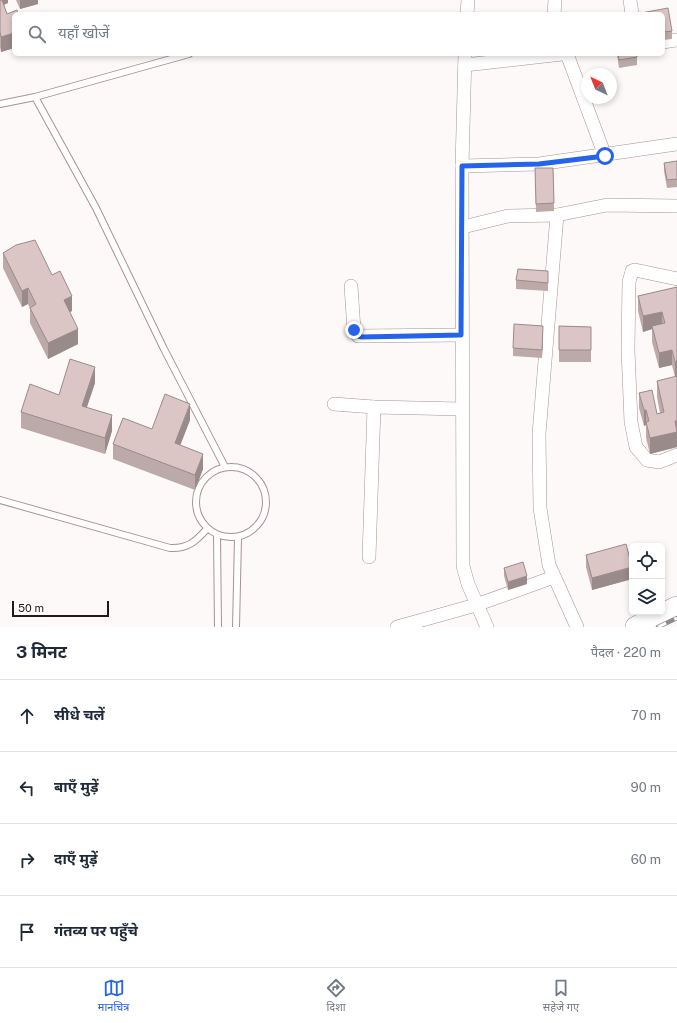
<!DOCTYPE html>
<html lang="hi">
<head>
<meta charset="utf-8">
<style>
	:root { --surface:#fff; --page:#f6f6f7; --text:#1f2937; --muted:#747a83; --line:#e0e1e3; --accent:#2563eb }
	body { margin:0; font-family:"Public Sans","Noto Sans Devanagari",sans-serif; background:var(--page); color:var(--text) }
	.controls { position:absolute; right:12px; bottom:12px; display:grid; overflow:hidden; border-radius:6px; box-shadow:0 2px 6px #0003 }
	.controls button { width:36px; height:36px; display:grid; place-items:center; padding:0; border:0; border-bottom:1px solid var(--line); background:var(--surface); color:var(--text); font:20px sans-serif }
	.compass { position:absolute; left:581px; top:68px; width:36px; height:36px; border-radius:50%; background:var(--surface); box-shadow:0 2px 6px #0003; rotate:317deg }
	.scale { position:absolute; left:12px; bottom:10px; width:97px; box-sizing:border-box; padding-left:4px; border:2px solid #221a1a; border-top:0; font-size:11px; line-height:14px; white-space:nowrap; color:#221a1a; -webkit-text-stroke:3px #fff; paint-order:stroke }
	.stop { position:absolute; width:12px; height:12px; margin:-9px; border:3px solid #2563eb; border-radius:50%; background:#fff }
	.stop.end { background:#2563eb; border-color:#fff; box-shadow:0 1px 4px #0008 }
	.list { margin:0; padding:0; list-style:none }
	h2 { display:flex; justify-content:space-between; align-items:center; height:52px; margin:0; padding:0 16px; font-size:17px }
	h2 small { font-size:13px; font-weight:400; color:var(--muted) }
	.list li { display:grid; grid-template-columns:26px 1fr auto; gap:12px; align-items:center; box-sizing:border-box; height:72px; padding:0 16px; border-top:1px solid var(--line) }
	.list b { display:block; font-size:15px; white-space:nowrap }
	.list em { font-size:13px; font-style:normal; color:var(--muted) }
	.icon { flex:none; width:22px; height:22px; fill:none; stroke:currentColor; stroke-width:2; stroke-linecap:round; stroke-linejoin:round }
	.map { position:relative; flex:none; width:677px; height:627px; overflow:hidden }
	.search { position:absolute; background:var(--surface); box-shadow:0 2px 6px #0003; left:12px; right:12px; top:12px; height:44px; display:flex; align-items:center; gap:10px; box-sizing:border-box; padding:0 14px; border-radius:6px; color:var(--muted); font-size:15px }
	.sheet { height:340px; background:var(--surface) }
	nav { display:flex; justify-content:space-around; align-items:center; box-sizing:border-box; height:56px; border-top:1px solid var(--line); background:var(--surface); font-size:11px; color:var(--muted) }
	nav a { display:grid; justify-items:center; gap:2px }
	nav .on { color:var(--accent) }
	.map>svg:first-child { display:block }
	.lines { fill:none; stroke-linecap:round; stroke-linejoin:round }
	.service-casing { stroke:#a79392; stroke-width:8 }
	.minor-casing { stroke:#a79392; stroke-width:14 }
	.trunk-casing { stroke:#a79392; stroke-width:22 }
	.service { stroke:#fff; stroke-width:6 }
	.minor { stroke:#fff; stroke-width:13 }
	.trunk { stroke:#fff; stroke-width:21 }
	.rail-casing { stroke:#918a8a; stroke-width:4.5 }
	.rail { stroke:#fff; stroke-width:3; stroke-dasharray:9; stroke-linecap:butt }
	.wall { fill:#bcaaa9 }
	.shaded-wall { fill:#998b8a }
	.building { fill:#dbc6c5; stroke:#998b8a }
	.route { stroke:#2563eb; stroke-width:5 }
</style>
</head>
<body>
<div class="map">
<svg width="677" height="627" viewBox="0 0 677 627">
	<rect width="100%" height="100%" fill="#fef9f9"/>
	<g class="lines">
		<g class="service-casing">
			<g id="service">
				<polyline points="189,54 35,97 96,208 164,349 225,467"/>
				<polyline points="0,104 35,97"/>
				<circle cx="231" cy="502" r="35"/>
				<path d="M 0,500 L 170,548 C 188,549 196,541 207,529"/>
				<polyline points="217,535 218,627"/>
				<polyline points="236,627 238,538"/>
			</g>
		</g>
		<g class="minor-casing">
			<g id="minor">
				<polyline points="630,0 632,14"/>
				<polyline points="467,14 468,0"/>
				<polyline points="554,14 555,0"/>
				<polyline points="663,42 677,40"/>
				<polyline points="465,54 462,166 463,566 468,584 487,627"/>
				<polyline points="567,54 605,156"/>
				<polyline points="465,65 562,54"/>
				<polyline points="462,166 539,164 677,144"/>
				<polyline points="557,215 539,434 540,508 549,565 577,627"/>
				<polyline points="463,227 508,216 557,215 607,205 677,206"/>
				<polyline points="677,279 635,270 632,271 629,282 628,350 631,422 636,447 647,460 659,462 677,455"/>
				<polyline points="351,286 354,330 358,336 461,335"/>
				<polyline points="334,404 374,407 461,409"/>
				<polyline points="369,557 374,407"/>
				<polyline points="397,627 476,605 554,577"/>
			</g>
		</g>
		<g class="trunk-casing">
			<polyline id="trunk" points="636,627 677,607"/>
		</g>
		<use href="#service" class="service"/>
		<use href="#minor" class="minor"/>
		<use href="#trunk" class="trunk"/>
		<g class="rail-casing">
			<polyline id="rail" points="658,627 677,618"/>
		</g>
		<use href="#rail" class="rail"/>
	</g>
	<g class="wall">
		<polygon points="0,0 8,0 8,3 4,5 7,14 14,14 14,48 1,52 0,47"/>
		<polygon points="16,0 38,0 38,4 20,9"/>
		<polygon points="663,14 672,31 672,39 663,40"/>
		<polygon points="617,54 637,54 637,65 619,68"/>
		<polygon points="677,161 677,187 667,188 664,171 664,163"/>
		<polygon points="535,168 553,168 554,211 536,212"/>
		<polygon points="3,253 52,275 72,311 70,312 78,344 48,359 30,323 30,309 28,304 22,307 3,268"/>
		<polygon points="548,279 548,291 516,289 516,280"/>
		<polygon points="677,287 677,447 650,454 646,438 646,425 644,426 639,408 639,393 657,414 660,413 657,397 657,381 675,377 672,365 659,368 652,342 652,329 643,332 638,311 638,296"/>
		<polygon points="559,326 591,327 591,362 559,362"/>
		<polygon points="543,334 542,358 513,356 513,348"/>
		<polygon points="95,383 87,407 112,431 105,454 21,428 21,412 59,395"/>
		<polygon points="190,420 180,445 203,469 195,490 113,459 113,444 152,429"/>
		<polygon points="586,555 632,579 592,590 586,567"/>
		<polygon points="504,568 527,584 508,590 504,576"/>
	</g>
	<g class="shaded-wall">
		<polygon points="0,0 8,0 8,3 0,6"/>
		<polygon points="20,0 38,0 38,4 20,9"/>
		<polygon points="14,33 14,48 1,52 1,37"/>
		<polygon points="28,288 28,304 22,307 22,291"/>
		<polygon points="72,296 72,311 64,315 64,300"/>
		<polygon points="662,312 662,327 652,326 652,329 643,332 643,316"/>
		<polygon points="543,326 543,334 542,358 542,350"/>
		<polygon points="78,329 78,344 48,359 48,343"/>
		<polygon points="672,350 672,365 659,368 659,353"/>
		<polygon points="677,361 677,377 675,377 675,362"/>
		<polygon points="95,367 95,383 82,421 82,406"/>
		<polygon points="190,404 190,420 175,459 175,443"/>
		<polygon points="644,410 646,410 646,425 644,426"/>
		<polygon points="112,415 112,431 105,454 105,438"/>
		<polygon points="675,421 677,421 677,447 650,454 650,438"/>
		<polygon points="203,454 203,469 195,490 195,475"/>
		<polygon points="632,567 632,579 592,590 592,578"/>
		<polygon points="527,576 527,584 508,590 508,582"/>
	</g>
	<g class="building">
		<polygon points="0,0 2,0 7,14 17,10 18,14 14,14 14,33 1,37 0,32"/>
		<polygon points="668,8 672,31 663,32 663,14 641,14 641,13"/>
		<polygon points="618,54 637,54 637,57 619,60"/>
		<polygon points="677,161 677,179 667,180 664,163"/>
		<polygon points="535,168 553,168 554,203 536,204"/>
		<polygon points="35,240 52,275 60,271 72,296 64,300 78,329 48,343 30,308 36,304 28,288 22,291 3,253 16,245"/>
		<polygon points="518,269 548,271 548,283 516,280"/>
		<polygon points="677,287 677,361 675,362 672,350 659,353 652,326 665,323 662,312 643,316 638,296"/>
		<polygon points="514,324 543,326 542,350 513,348"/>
		<polygon points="559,326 591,327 591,350 559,350"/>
		<polygon points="70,359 95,367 82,406 112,415 105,438 21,412 30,384 59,395"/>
		<polygon points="677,376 677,421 675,421 677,432 650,438 646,422 649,421 646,410 644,410 639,393 652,390 657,414 664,412 657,381"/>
		<polygon points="165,394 190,404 175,443 203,454 195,475 113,444 123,418 152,429"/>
		<polygon points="626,544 632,567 592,578 586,555"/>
		<polygon points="523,562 527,576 508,582 504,568"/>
	</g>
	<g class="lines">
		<polyline class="route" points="354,330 358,336 362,337 461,335 462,166 539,164 605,156"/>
	</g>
</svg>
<div class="controls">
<button><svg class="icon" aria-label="locate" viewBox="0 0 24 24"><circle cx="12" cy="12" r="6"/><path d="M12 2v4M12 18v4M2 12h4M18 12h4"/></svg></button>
<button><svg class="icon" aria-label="layers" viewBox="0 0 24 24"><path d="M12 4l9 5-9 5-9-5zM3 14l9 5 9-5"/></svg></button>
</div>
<svg class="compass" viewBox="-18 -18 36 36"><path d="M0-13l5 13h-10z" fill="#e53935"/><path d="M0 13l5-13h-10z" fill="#747a83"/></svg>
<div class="scale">50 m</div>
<div class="stop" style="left:605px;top:156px"></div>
<div class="stop end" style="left:354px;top:330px"></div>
<div class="search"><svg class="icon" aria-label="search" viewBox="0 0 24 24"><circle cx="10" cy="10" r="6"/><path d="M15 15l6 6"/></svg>यहाँ खोजें</div>
</div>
<section class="sheet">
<h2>3 मिनट<small>पैदल · 220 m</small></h2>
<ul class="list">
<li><svg class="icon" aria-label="ahead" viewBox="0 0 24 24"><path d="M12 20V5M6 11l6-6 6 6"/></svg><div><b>सीधे चलें</b></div><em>70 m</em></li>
<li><svg class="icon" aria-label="left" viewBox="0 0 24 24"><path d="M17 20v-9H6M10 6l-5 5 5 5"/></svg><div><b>बाएँ मुड़ें</b></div><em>90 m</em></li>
<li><svg class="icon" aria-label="right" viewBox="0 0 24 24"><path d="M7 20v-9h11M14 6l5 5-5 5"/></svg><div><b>दाएँ मुड़ें</b></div><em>60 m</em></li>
<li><svg class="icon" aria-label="arrive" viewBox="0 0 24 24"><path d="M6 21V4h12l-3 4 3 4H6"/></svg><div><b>गंतव्य पर पहुँचे</b></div></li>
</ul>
</section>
<nav>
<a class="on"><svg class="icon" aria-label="map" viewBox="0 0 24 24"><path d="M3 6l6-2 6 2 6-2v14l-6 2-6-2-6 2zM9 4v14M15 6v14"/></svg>मानचित्र</a>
<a><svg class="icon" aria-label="directions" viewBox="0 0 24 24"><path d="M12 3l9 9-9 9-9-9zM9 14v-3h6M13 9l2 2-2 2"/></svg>दिशा</a>
<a><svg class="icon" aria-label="saved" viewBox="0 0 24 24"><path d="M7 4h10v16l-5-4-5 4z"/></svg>सहेजे गए</a>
</nav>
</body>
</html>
